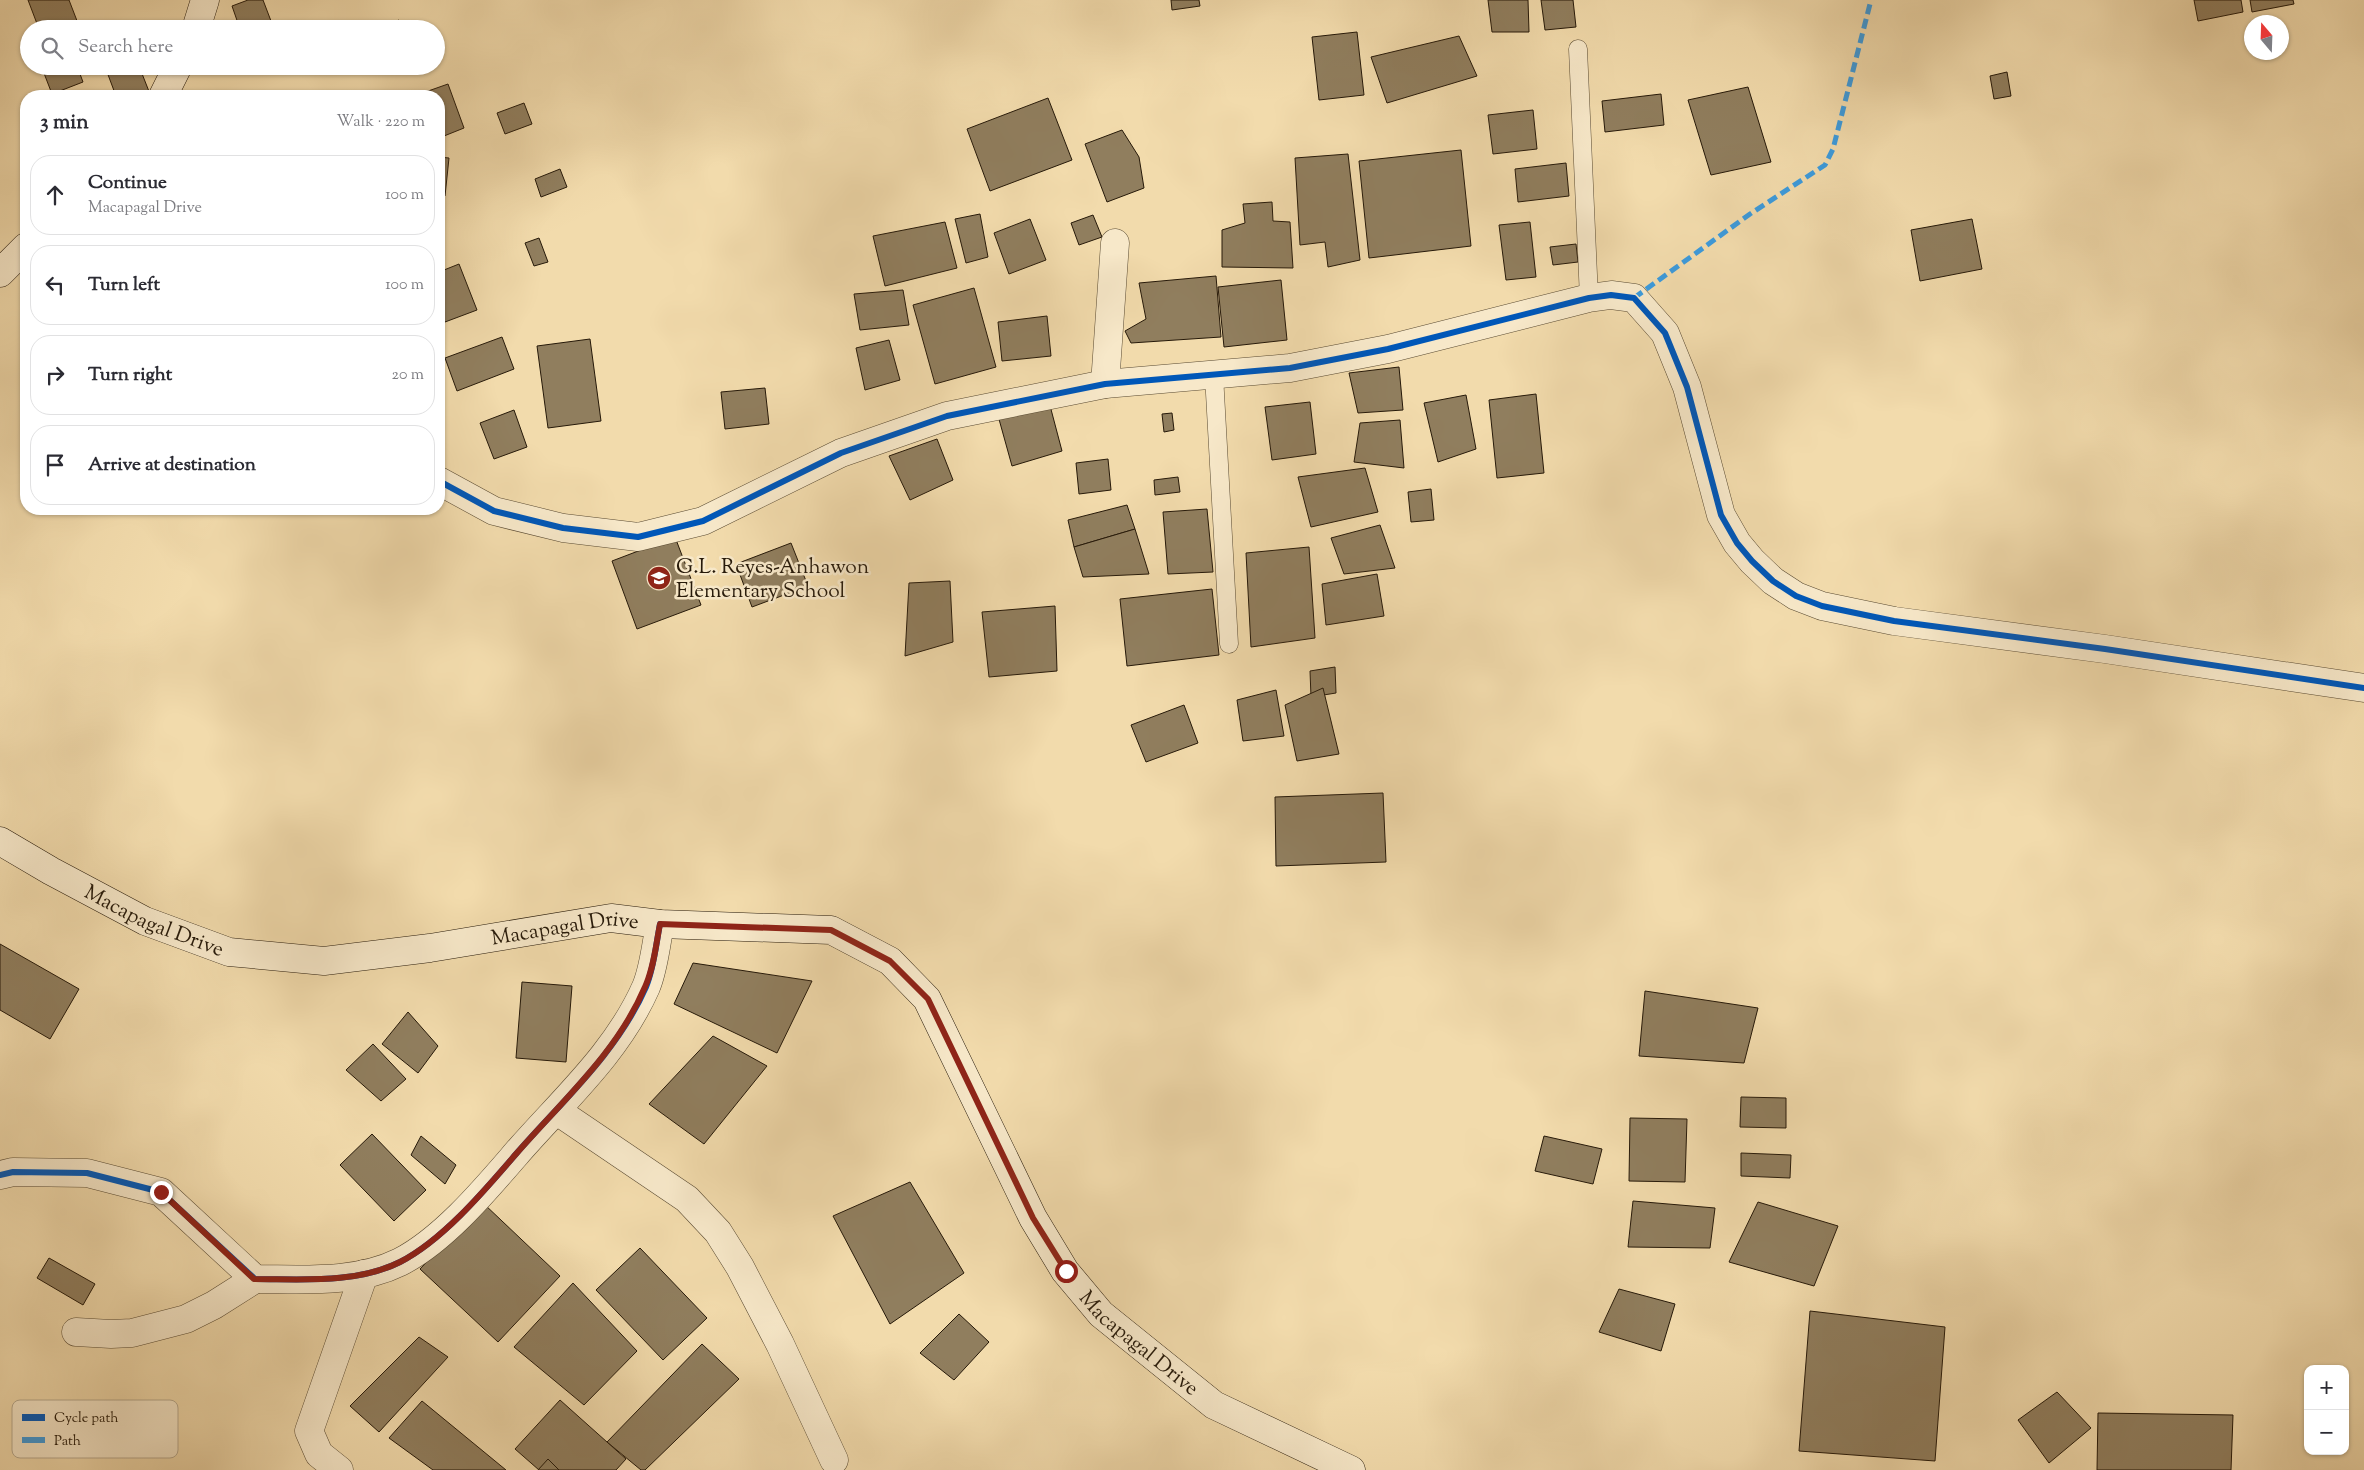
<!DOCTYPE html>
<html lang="en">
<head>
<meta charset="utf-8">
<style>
	:root { --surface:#fff; --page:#f7f7f7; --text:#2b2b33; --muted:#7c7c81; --line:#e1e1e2 }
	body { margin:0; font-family:"Sorts Mill Goudy",serif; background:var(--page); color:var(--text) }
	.controls { position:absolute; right:15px; bottom:15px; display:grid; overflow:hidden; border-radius:10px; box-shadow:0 1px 4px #0004 }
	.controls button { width:45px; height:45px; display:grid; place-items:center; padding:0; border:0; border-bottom:1px solid var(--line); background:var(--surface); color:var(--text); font:25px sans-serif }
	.compass { position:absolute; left:2244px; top:15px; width:45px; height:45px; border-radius:50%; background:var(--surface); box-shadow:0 1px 4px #0004; rotate:341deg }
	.stop { position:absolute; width:15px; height:15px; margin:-11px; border:4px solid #8f2418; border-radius:50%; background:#fff }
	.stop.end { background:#8f2418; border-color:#fff; box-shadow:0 1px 5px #0008 }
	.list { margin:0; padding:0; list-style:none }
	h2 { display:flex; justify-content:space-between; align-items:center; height:65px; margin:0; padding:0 20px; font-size:21px }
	h2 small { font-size:16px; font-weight:400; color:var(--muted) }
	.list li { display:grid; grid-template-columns:32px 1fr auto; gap:15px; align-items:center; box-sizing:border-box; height:80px; margin:0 10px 10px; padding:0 10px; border:1px solid var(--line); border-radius:20px }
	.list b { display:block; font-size:19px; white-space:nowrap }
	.list p { margin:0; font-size:16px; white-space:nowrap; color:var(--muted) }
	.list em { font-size:16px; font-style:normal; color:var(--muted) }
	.icon { flex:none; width:28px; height:28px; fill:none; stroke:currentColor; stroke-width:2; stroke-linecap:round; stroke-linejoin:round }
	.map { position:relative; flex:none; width:2364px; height:1470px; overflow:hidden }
	.search { position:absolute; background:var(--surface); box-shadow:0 1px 4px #0004; left:20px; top:20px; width:425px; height:55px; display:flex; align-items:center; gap:12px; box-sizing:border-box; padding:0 18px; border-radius:28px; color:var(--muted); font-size:19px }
	.panel { position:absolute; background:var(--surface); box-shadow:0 1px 4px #0004; left:20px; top:90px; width:425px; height:425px; border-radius:20px }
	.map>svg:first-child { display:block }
	.building { fill:#907e5e; stroke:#261909 }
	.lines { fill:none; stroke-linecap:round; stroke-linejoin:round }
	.lane-casing { stroke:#594a32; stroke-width:19 }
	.street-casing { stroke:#594a32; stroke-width:29 }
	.secondary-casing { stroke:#261909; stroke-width:29 }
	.lane { stroke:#f7e8c9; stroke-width:18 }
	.street { stroke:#f7e8c9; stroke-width:28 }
	.secondary { stroke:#f7e8c9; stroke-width:28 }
	.quiet { stroke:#3c9bdd; stroke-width:5; stroke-dasharray:10 5; stroke-linecap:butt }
	.cycleway-casing { stroke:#f7e8c9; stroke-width:9 }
	.cycleway { stroke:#0057b8; stroke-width:6 }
	.route { stroke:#8f2418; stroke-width:6 }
	.labels { text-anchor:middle; stroke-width:5; stroke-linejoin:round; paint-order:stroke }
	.poi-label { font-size:21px; fill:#261909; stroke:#f7e8c9; text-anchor:start }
	.street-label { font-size:21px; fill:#261909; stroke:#f7e8c9 }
	.key { fill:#f7e8c9; stroke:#b8aa8f; stroke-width:1 }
	.key-label { font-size:14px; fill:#261909 }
</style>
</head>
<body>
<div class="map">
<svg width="2364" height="1470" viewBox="0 0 2364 1470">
	<rect width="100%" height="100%" fill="#f2dbac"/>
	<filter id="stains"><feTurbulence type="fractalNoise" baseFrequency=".004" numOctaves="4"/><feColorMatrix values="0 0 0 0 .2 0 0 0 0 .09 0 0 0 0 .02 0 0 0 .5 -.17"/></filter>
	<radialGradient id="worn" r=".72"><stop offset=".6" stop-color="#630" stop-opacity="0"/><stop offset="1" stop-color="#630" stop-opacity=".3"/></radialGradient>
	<g class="building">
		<polygon points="28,0 69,0 79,26 71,29 39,29"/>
		<polygon points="248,0 263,0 271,21 251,29 240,29 232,6"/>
		<polygon points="1171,0 1199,0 1200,6 1172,10"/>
		<polygon points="1488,0 1528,0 1529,32 1492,32"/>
		<polygon points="1541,0 1573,0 1576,27 1545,30"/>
		<polygon points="2194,0 2241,0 2243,12 2198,21"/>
		<polygon points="2250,0 2293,0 2294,4 2252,12"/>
		<polygon points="399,20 403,29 385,29 384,26"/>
		<polygon points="1357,32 1364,95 1319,100 1312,37"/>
		<polygon points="1459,36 1477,76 1387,103 1371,57"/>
		<polygon points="48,66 77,66 83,82 52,94 42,68"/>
		<polygon points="123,66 139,66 150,94 116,96 107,72"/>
		<polygon points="2007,72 2011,96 1994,99 1990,76"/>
		<polygon points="448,84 464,128 439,138 439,96 414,96"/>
		<polygon points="1748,87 1771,162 1711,175 1688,100"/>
		<polygon points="1661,94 1664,125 1605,132 1602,101"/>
		<polygon points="1048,98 1072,160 990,191 967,129"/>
		<polygon points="524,103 532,124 505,134 497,113"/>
		<polygon points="1533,110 1537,149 1493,154 1488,115"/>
		<polygon points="1122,130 1139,157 1144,188 1107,202 1085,144"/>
		<polygon points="1461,150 1471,246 1369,258 1359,161"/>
		<polygon points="1348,154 1360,260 1328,267 1325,242 1300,245 1295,158"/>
		<polygon points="439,157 449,158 445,196 439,195"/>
		<polygon points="1566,163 1569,196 1518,202 1515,169"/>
		<polygon points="560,169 567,187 541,197 535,179"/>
		<polygon points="1272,202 1273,221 1290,222 1293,268 1222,267 1222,230 1245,223 1243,204"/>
		<polygon points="980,214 988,257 966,263 955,219"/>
		<polygon points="1093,215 1102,237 1079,245 1071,223"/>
		<polygon points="1030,219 1046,260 1009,274 994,233"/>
		<polygon points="1972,219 1982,269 1920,281 1911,230"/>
		<polygon points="945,222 957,268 885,286 873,236"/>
		<polygon points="1530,222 1536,277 1506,280 1499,225"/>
		<polygon points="539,238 548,262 534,266 525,243"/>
		<polygon points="1576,244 1578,262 1553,265 1550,247"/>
		<polygon points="459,264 477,310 445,322 439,305 439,272"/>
		<polygon points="1216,276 1221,337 1131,343 1125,331 1146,319 1139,283"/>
		<polygon points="1281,280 1287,340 1224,347 1218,287"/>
		<polygon points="974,288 996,367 935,384 913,305"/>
		<polygon points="903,290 909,325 860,330 854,294"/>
		<polygon points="1047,316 1051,356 1002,361 998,322"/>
		<polygon points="502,337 514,369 457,391 445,358"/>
		<polygon points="590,339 601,421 548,428 537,346"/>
		<polygon points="889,340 900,380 865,390 856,348"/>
		<polygon points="1399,367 1403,410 1358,413 1349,373"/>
		<polygon points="765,388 769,424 725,429 721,392"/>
		<polygon points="1536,394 1544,473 1497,478 1489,400"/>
		<polygon points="1466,395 1476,449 1438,462 1424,403"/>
		<polygon points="1048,398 1062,451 1012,466 997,412"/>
		<polygon points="1310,402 1316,454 1272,460 1265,407"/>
		<polygon points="514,410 527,447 494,459 480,423"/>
		<polygon points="1172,413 1174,430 1164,432 1162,414"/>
		<polygon points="1400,420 1404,468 1354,462 1360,423"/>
		<polygon points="937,439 953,480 910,500 889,456"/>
		<polygon points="1108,459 1111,490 1079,494 1076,463"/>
		<polygon points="1365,468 1378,512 1311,527 1298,477"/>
		<polygon points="1178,477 1180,492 1155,495 1154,480"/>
		<polygon points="1431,489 1434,520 1411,522 1408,492"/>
		<polygon points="1127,505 1135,529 1074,547 1068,520"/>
		<polygon points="1207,509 1213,572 1168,574 1163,512"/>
		<polygon points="1380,525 1395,568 1344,574 1331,538"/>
		<polygon points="1135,529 1149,574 1083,577 1074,547"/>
		<polygon points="675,537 701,605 637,629 612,561"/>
		<polygon points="791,543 808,586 752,607 736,564"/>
		<polygon points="1309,547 1315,638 1251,647 1246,553"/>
		<polygon points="1377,574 1384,616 1326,625 1322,584"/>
		<polygon points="950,581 953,642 905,656 909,583"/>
		<polygon points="1212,589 1219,655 1127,666 1120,599"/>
		<polygon points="1055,606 1057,671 989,677 982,612"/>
		<polygon points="1335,667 1336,693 1311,697 1310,671"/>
		<polygon points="1323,688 1339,754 1297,761 1285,705"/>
		<polygon points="1276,690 1284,736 1243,741 1237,700"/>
		<polygon points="1184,705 1198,743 1146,762 1131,725"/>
		<polygon points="1383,793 1386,862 1276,866 1275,797"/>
		<polygon points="0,944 79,989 50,1039 0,1010"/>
		<polygon points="693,963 812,981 777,1053 674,1004"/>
		<polygon points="522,982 572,986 566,1062 516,1058"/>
		<polygon points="1645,991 1758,1008 1744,1063 1639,1056"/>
		<polygon points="408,1012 438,1046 418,1073 382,1044"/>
		<polygon points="713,1036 767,1066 704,1144 649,1104"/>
		<polygon points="373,1044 406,1079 381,1101 346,1070"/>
		<polygon points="1741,1097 1786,1098 1786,1128 1740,1127"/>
		<polygon points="1630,1118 1687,1119 1685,1182 1629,1181"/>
		<polygon points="372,1134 426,1190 394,1221 340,1165"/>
		<polygon points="421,1136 456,1165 445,1184 411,1155"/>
		<polygon points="1544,1136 1602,1149 1593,1184 1535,1171"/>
		<polygon points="1741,1153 1791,1155 1790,1178 1741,1176"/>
		<polygon points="910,1182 964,1273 890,1324 833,1216"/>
		<polygon points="1633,1201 1715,1208 1710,1248 1628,1247"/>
		<polygon points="1758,1202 1838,1226 1814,1286 1729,1262"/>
		<polygon points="483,1203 560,1276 498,1342 420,1269"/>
		<polygon points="640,1248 707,1318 663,1360 596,1290"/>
		<polygon points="49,1258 95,1284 83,1305 37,1278"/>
		<polygon points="573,1283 637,1351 584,1405 514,1347"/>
		<polygon points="1619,1289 1675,1304 1661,1351 1599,1332"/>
		<polygon points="1810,1311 1945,1327 1935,1461 1799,1451"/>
		<polygon points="959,1314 989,1342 954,1380 920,1353"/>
		<polygon points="419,1337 448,1357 379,1432 350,1406"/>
		<polygon points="702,1344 739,1379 645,1470 641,1470 607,1442"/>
		<polygon points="2057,1392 2091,1428 2049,1463 2018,1420"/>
		<polygon points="560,1400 626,1459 616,1470 539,1470 515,1449"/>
		<polygon points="422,1401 506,1470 433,1470 389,1438"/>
		<polygon points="2098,1413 2233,1415 2231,1470 2097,1470"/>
		<polygon points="548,1459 559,1470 538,1470"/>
	</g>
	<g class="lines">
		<g class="lane-casing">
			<g id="lane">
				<polyline points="1578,49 1589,298"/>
				<polyline points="1214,375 1229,644"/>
			</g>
		</g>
		<g class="street-casing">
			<g id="street">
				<polyline points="1105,384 1115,243"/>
				<polyline points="439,481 494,511 563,528 638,537 703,521 841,453 947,416 1105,384 1290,368 1388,349 1589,298 1611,295 1634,298 1665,333 1687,387 1721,515 1737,543 1752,561 1773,581 1796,596 1822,606 1894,621 2105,649 2364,688"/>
				<polyline points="557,1111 687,1199 718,1232 740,1267 780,1344 834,1460"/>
				<path d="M 0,1175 L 13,1172 L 87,1173 L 161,1192 L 255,1279 C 302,1279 356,1284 400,1262 C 443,1240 485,1190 516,1154 C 562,1101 617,1053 646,987 C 654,968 656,944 660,924"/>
				<polyline points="76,1332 111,1334 132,1333 186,1319 214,1305 255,1279"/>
				<polyline points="339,1470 319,1454 309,1431 364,1274"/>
			</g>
		</g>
		<g class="secondary-casing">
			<g id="secondary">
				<polyline points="196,29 205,0"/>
				<polyline points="163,96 178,66"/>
				<polyline points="0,273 26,247"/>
				<path id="s1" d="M 0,841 L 51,871 L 145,921 L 229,952 L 324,961 L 430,948 L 611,918 L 660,924 L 831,930 L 890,961 L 927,999 L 1033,1218 L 1065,1271 L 1101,1314 L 1214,1405 L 1351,1470"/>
			</g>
		</g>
		<use href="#lane" class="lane"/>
		<use href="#street" class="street"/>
		<use href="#secondary" class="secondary"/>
		<polyline class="quiet" points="1634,298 1750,214 1825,165 1833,149 1871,0"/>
		<g class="cycleway-casing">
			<g id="cycleway">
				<polyline points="439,481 494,511 563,528 638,537 703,521 841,453 947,416 1105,384 1290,368 1388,349 1589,298 1611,295 1634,298 1665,333 1687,387 1721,515 1737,543 1752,561 1773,581 1796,596 1822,606 1894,621 2105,649 2364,688"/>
				<path d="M 0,1175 L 13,1172 L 87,1173 L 161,1192 L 255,1279 C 302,1279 356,1284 400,1262 C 443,1240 485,1190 516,1154 C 562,1101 617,1053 646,987 C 654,968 656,944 660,924"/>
			</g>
		</g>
		<use href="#cycleway" class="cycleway"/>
	</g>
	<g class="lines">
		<path class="route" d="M 161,1192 L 254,1279 C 302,1279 356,1284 400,1262 C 443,1240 485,1190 516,1154 C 562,1101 617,1053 645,987 C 654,968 656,944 660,924 L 831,930 L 890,961 L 928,999 L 1033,1218 L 1066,1271"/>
	</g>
	<defs>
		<g id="school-disc" transform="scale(1.25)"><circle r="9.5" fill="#8f2418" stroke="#f7e8c9"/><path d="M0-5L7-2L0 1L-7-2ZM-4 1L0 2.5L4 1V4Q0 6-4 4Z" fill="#fff"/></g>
	</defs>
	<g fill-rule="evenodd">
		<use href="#school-disc" x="659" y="578"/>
	</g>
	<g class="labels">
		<g class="poi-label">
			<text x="676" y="573">G.L. Reyes-Anhawon<tspan x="676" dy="24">Elementary School</tspan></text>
		</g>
		<g class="street-label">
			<text dy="7" stroke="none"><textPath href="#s1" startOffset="174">Macapagal Drive</textPath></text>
			<text dy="7" stroke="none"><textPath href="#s1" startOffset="594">Macapagal Drive</textPath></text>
			<text dy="7" stroke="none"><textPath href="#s1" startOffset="1390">Macapagal Drive</textPath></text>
		</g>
	</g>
	<rect x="12" y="1400" width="166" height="58" rx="8" class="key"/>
	<rect x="22" y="1414" width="23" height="7" fill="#0057b8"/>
	<rect x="22" y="1437" width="23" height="6" fill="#3c9bdd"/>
	<g class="key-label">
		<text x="54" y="1422">Cycle path</text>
		<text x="54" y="1445">Path</text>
	</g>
	<rect width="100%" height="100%" filter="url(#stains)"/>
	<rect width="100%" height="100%" fill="url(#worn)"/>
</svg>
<div class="controls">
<button>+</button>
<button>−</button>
</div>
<svg class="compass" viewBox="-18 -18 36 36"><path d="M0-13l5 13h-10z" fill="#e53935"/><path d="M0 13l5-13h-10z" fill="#7c7c81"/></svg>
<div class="stop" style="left:1066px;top:1271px"></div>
<div class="stop end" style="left:161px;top:1192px"></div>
<div class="search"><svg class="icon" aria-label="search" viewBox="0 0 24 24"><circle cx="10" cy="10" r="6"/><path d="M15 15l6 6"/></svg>Search here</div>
<section class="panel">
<h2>3 min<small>Walk · 220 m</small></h2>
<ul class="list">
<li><svg class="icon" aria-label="ahead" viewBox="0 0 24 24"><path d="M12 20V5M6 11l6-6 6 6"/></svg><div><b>Continue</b><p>Macapagal Drive</p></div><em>100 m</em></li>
<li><svg class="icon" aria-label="left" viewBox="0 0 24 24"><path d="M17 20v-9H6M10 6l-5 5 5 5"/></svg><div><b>Turn left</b></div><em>100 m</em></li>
<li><svg class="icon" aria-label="right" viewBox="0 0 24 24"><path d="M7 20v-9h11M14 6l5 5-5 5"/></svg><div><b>Turn right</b></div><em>20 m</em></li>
<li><svg class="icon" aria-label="arrive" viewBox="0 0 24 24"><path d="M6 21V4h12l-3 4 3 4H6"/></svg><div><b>Arrive at destination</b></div></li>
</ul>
</section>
</div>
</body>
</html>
